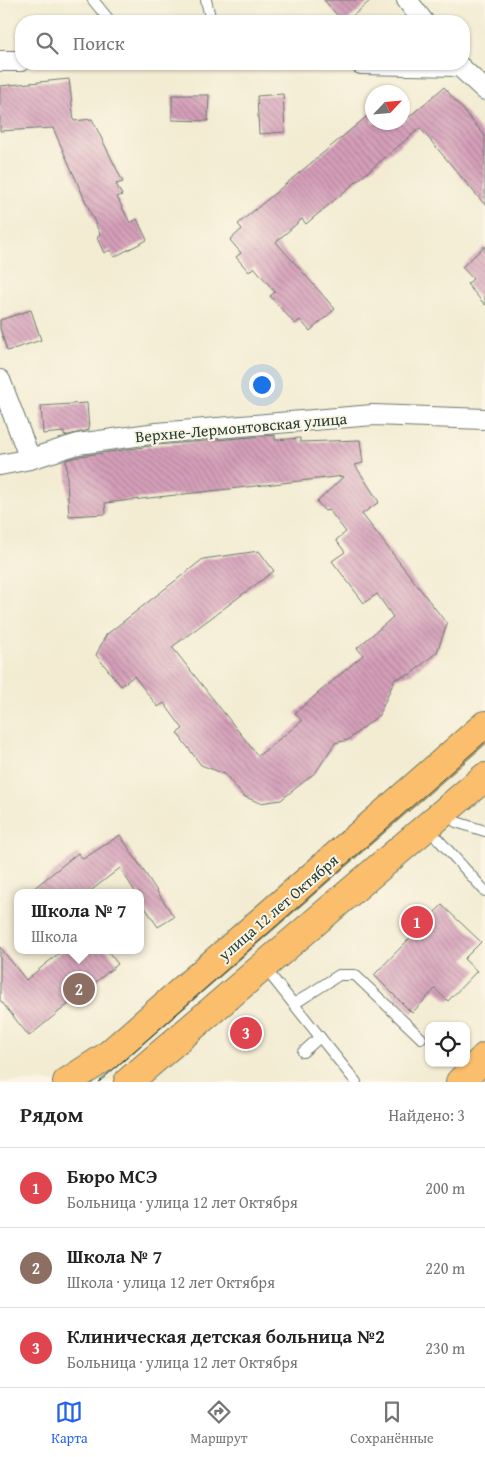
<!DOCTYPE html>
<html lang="ru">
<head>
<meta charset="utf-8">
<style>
	:root { --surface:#fff; --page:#f6f6f6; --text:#222; --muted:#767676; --line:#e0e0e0; --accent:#2563eb }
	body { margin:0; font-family:"Gentium Book Plus",serif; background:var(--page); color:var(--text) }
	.controls { position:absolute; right:15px; bottom:15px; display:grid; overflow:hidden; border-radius:10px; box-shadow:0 1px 4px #0004 }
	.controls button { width:45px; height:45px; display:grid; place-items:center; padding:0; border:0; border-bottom:1px solid var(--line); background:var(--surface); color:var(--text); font:25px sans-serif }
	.compass { position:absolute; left:365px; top:85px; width:45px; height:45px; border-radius:50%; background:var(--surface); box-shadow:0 1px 4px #0004; rotate:64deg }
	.you { position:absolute; left:261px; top:384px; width:18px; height:18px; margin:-12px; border:4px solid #fff; border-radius:50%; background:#1a73e8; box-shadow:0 0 0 8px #1a73e833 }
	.badge { display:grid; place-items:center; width:32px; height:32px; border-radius:50%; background:var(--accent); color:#fff; font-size:16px; font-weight:700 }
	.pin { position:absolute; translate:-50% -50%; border:2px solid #fff; box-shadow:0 1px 5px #0006 }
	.popup { position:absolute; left:14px; top:889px; width:130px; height:65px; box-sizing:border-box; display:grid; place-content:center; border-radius:10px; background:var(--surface); filter:drop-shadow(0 1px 4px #0005); font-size:16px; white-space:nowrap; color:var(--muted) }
	.popup b { font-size:19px; color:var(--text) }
	.popup::after { content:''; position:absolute; left:50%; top:100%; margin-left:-10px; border:10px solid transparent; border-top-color:var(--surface) }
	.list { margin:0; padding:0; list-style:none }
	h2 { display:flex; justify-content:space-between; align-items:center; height:65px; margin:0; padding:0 20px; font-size:21px }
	h2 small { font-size:16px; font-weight:400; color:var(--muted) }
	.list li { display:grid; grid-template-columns:32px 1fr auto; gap:15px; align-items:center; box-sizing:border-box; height:80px; padding:0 20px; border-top:1px solid var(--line) }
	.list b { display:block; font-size:19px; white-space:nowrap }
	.list p { margin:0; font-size:16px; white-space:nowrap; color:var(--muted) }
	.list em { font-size:16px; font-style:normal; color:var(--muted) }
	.icon { flex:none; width:28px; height:28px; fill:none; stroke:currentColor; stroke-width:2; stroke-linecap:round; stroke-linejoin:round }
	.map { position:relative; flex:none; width:485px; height:1082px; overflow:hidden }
	.search { position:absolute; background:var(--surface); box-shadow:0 1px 4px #0004; left:15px; right:15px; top:15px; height:55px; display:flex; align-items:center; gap:12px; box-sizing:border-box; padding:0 18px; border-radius:20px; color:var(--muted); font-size:19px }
	.sheet { height:305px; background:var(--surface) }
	nav { display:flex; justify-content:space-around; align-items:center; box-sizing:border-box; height:70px; border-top:1px solid var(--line); background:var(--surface); font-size:14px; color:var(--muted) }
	nav a { display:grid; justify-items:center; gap:2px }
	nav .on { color:var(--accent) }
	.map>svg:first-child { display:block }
	.building { fill:url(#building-back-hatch) }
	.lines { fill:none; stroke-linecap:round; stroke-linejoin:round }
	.service-casing { stroke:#697a6c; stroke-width:12 }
	.minor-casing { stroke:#697a6c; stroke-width:22 }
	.primary-casing { stroke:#697a6c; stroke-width:30 }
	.service { stroke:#fff; stroke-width:10 }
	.minor { stroke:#fff; stroke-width:20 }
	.primary { stroke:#fabe6d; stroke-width:28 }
	.tram { stroke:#1f3d34; stroke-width:1 }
	.labels { text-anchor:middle; stroke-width:4; stroke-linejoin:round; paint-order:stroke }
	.street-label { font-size:16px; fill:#1f3d34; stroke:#fcf5e5 }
</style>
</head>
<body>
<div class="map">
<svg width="485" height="1082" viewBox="0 0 485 1082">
	<defs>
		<pattern id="building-back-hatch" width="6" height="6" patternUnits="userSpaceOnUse" patternTransform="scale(1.25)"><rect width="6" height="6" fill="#d59fb9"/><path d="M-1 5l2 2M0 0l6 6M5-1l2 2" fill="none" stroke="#ac8397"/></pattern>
	</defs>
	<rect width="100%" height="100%" fill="#fcf5e5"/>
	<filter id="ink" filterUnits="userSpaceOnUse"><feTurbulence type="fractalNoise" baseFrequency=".02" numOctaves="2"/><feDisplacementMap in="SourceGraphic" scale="10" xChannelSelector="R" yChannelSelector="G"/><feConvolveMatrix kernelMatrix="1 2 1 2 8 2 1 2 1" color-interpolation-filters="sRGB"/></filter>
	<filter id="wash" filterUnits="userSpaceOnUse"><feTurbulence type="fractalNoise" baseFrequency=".0096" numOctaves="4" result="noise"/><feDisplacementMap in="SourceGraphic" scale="20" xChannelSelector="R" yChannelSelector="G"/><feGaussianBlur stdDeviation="1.12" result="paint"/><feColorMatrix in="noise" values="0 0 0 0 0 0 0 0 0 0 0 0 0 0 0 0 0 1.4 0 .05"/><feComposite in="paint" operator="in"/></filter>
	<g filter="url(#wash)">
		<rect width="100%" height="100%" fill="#f3ecd3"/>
		<g id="blocks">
			<g class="building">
				<polygon points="324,0 371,0 347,21 342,21"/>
				<polygon points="69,79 74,121 92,119 123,182 116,184 122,195 117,197 130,223 137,219 147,240 114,257 110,250 104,253 97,238 100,234 53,128 0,131 0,86"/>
				<polygon points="444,87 485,136 485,205 420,128 306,224 302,219 276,242 335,309 310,331 300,320 295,324 270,296 275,292 254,267 249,272 236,257 241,253 230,240 242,229 238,224 372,112 372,122 403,122"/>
				<polygon points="283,94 285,132 259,134 257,96"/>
				<polygon points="172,95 209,95 208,121 172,120"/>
				<polygon points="485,246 485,305 467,284 473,279 462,267"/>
				<polygon points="31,310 41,340 7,351 0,328 0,320"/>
				<polygon points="87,403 89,430 64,436 64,432 43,434 41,406"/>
				<polygon points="275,435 275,440 300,438 300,442 360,440 363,463 355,465 379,502 362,514 447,624 437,652 411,674 395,679 379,715 348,740 335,743 316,772 281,800 260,803 243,796 225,774 201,765 177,733 183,729 164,703 158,707 134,676 121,686 96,655 106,635 203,559 259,551 274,571 172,647 258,756 302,721 295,713 363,655 357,648 393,617 377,594 364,603 332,561 345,552 336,540 346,532 329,510 325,511 317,502 344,476 105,503 106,514 69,516 66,460 81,456 158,445"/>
				<polygon points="120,835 174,917 158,927 140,900 140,893 136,893 120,868 88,893 28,893 78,853 83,859"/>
				<polygon points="442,905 481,942 464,959 477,971 448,1001 435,989 412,1013 374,975"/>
				<polygon points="0,947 26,980 63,950 107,950 118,964 29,1036 0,1000"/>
			</g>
		</g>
	</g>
	<g filter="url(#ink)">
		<use href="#blocks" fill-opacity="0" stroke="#697a6c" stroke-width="1"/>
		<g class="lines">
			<g class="service-casing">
				<g id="service">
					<polyline points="93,0 110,21"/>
					<polyline points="206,0 211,21"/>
					<polyline points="447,811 456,822 485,831"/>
					<polyline points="427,827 485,891"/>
					<polyline points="264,967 356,1082"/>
					<polyline points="294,1004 339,975 355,975 421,1038"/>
					<polyline points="303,1052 320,1037"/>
				</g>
			</g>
			<g class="minor-casing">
				<g id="minor">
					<polyline points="407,0 423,21"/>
					<polyline points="0,61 21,61"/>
					<polyline points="361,64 458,66"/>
					<polyline points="457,64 485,90"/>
					<polyline points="0,380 30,459"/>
					<polyline points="0,465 30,459 78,444 157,433 373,415 485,419"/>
				</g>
			</g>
			<g class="primary-casing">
				<g id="primary">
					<polyline points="67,1082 107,1056 485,725"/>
					<polyline points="128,1082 485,777"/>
					<polyline points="460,1082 485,1057"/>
				</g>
			</g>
			<use href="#service" class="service"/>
			<use href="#minor" class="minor"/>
			<use href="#primary" class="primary"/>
			<polyline class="tram" points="99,1082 485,742"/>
		</g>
	</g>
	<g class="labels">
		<g class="street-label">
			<text transform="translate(241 427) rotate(-5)" y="6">Верхне-Лермонтовская улица</text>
			<text transform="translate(278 907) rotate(-41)" y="6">улица 12 лет Октября</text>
		</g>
	</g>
</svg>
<div class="controls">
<button><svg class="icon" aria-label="locate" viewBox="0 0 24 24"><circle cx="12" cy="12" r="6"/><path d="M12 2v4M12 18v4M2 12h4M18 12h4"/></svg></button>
</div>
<svg class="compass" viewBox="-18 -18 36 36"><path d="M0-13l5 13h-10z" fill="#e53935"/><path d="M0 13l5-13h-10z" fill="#767676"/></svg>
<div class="you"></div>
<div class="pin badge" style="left:417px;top:922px;background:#e0444e">1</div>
<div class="pin badge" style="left:79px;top:989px;background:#8d6e63">2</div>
<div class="popup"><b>Школа № 7</b>Школа</div>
<div class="pin badge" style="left:246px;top:1033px;background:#e0444e">3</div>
<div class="search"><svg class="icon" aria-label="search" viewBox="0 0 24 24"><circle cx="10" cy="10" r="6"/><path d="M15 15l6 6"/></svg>Поиск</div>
</div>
<section class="sheet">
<h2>Рядом<small>Найдено: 3</small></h2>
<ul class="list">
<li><span class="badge" style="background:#e0444e">1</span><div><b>Бюро МСЭ</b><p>Больница · улица 12 лет Октября</p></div><em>200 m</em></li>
<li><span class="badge" style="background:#8d6e63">2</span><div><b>Школа № 7</b><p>Школа · улица 12 лет Октября</p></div><em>220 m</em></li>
<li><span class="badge" style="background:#e0444e">3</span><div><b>Клиническая детская больница №2</b><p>Больница · улица 12 лет Октября</p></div><em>230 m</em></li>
</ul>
</section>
<nav>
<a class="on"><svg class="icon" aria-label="map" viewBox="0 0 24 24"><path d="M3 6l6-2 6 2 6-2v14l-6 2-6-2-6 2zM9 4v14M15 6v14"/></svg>Карта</a>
<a><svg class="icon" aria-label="directions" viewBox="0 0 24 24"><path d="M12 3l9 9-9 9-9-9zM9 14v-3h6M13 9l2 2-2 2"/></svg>Маршрут</a>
<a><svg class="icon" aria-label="saved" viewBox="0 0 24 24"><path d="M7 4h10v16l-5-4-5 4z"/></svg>Сохранённые</a>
</nav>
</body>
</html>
